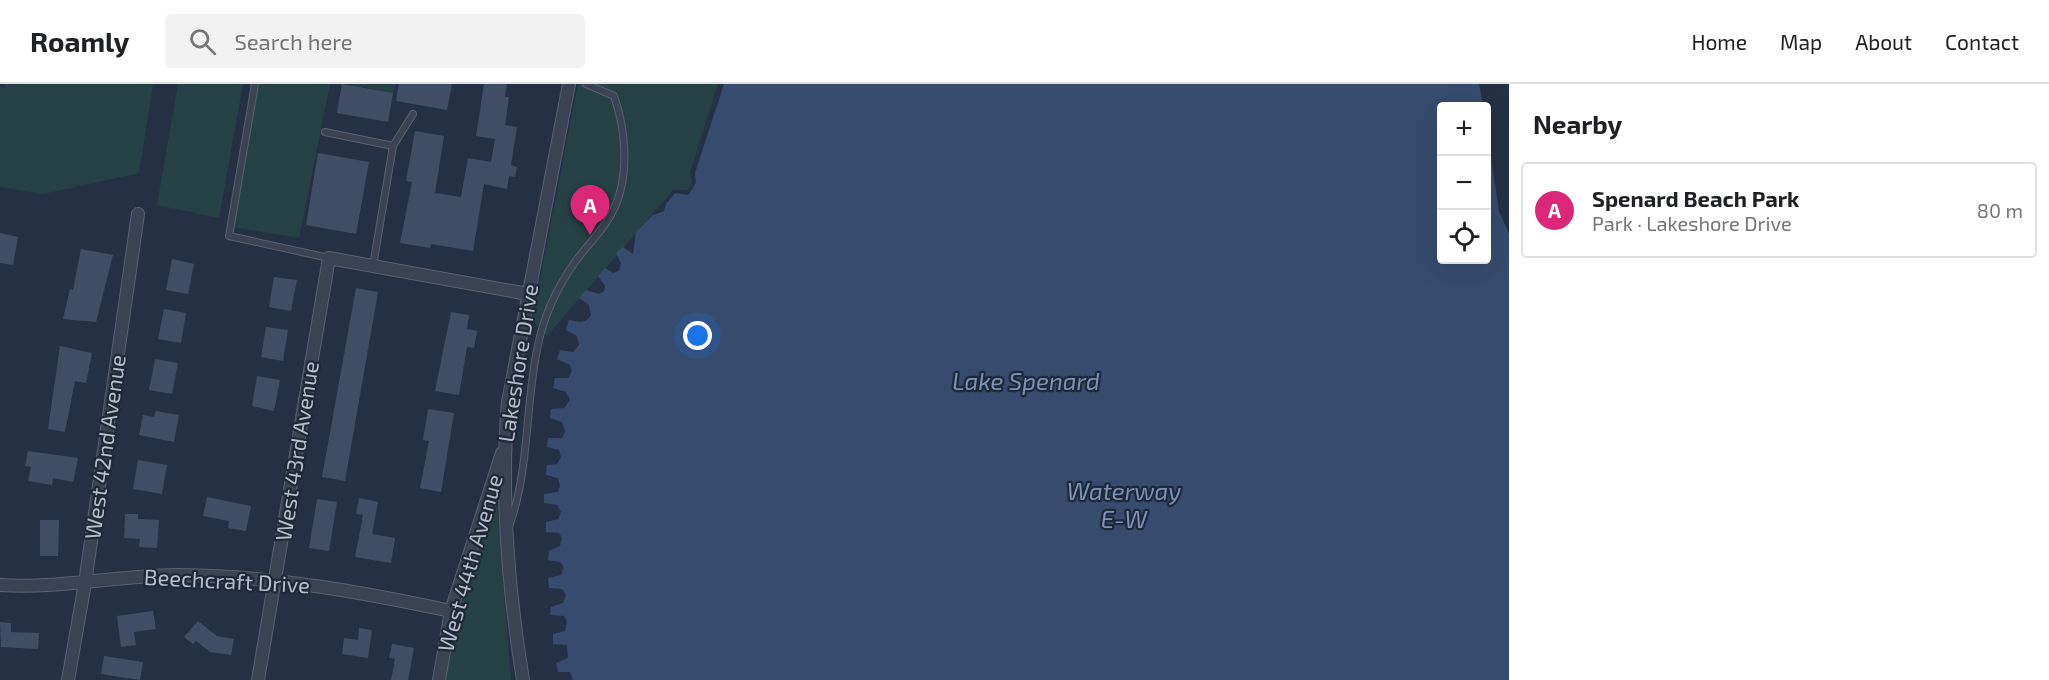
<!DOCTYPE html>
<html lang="en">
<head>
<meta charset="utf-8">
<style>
	:root { --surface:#fff; --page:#f2f2f2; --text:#202124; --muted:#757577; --line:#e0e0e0; --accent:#db2777 }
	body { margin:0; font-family:"Exo 2",sans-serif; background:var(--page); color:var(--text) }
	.controls { position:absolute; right:18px; top:18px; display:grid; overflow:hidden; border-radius:6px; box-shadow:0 6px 24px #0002 }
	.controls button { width:54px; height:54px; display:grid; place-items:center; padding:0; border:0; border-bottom:2px solid var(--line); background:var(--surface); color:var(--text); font:30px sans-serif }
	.you { position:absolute; left:698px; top:252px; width:21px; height:21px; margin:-15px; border:4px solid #fff; border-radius:50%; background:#1a73e8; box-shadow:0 0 0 9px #1a73e833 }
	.badge { display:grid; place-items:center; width:39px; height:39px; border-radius:50%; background:var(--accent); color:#fff; font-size:20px; font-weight:700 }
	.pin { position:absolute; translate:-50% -50px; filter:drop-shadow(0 2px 3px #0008) }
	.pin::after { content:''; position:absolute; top:32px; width:21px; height:18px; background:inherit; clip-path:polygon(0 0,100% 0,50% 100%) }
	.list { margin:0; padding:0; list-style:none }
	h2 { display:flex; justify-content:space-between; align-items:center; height:78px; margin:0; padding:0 24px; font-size:26px }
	h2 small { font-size:20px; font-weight:400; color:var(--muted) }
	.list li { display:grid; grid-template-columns:39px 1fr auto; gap:18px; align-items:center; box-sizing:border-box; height:96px; margin:0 12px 12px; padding:0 12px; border:2px solid var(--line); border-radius:6px }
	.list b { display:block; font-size:22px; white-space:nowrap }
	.list p { margin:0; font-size:20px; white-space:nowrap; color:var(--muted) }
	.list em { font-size:20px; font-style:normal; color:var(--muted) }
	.icon { flex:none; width:33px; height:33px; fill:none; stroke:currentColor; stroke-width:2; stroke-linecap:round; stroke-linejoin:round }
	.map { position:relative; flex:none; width:1509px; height:596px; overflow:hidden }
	header { display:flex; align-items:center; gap:36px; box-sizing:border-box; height:84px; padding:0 30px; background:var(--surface); border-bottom:2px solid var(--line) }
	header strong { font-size:28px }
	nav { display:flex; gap:33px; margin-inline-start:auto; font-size:21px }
	.search { width:420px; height:54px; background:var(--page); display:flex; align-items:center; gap:15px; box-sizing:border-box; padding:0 21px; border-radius:6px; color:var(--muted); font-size:22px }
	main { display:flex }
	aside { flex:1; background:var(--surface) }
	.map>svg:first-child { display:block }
	.green { fill:#264145 }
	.water { fill:#364b6d }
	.building { fill:#404e65 }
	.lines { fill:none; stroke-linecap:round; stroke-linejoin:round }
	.service-casing { stroke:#576171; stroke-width:8 }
	.minor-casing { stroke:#576171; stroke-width:14 }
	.service { stroke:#394354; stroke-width:6 }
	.minor { stroke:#394354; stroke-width:12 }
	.labels { text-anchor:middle; stroke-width:4.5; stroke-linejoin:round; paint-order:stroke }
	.street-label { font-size:22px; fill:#b6becd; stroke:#1d2839 }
	.water-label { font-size:24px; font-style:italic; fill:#7b93b7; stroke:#1d2839 }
</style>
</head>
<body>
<header>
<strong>Roamly</strong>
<div class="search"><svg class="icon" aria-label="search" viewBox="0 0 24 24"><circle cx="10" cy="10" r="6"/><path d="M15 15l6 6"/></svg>Search here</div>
<nav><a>Home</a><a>Map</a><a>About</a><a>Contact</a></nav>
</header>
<main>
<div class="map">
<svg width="1509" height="596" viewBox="0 0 1509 596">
	<rect width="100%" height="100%" fill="#243144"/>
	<g class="green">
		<polygon points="6,0 153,0 139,89 43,110 0,103 0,3 5,4"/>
		<polygon points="178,0 243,0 219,134 157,121"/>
		<polygon points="257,0 330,0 299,154 231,143"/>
		<polygon points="348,0 396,0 393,9"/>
		<polygon points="578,0 718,0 690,89 692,98 687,106 673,106 547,252 532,236"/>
		<polygon points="497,421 511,596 439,596 451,527 490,423"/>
	</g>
	<path class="water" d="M 724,0 L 1479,0 L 1483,22 L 1442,22 L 1442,176 L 1486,176 L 1487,47 L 1499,127 L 1509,150 L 1509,596 L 573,596 L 570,588 L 558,588 L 556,579 L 568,574 L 567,561 L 553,560 L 553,550 L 565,547 L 567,538 L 564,532 L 550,531 L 551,523 L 563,519 L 566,511 L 562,505 L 549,504 L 548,494 L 561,491 L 564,483 L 560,478 L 548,476 L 549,467 L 560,462 L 562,454 L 559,449 L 546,448 L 546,438 L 558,435 L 561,428 L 557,421 L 544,419 L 544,410 L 558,408 L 560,402 L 558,394 L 546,391 L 547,381 L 557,380 L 561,373 L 559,366 L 547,363 L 548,354 L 562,354 L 565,348 L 562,338 L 550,334 L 551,325 L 564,324 L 570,316 L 566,308 L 553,304 L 555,294 L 568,294 L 572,287 L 570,281 L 557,275 L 560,266 L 573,268 L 579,261 L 577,252 L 566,246 L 569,236 C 579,238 585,240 591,231 L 589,221 L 579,214 L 586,206 L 599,210 L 604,207 L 605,202 L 598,192 L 605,184 L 613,189 L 619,187 L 621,179 L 616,169 L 623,163 L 633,170 L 636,148 L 653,131 L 664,127 L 666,120 L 675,109 L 688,111 L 696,99 L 695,89 Z"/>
	<g class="building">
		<polygon points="342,0 393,9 388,38 337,29"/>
		<polygon points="399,0 452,0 447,26 396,17"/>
		<polygon points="484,0 507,0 505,13 509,13 505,41 517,43 511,81 517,83 515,93 509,92 507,105 484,100 473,167 431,160 430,164 400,159 412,98 406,97 415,47 444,52 435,109 461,113 468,74 491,78 495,55 476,52"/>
		<polygon points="318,69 369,78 356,150 306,141"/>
		<polygon points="0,149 18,153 13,181 0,179"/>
		<polygon points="81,165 113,171 96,238 63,235 70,205 73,206"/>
		<polygon points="172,175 194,180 188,210 166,206"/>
		<polygon points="274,193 297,196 291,227 269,223"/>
		<polygon points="356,204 378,208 345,397 322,393"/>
		<polygon points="164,225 186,229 181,259 158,255"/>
		<polygon points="451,228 469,231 467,245 477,247 474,264 467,263 459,311 435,307"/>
		<polygon points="266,243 288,246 283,277 261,273"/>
		<polygon points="60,262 92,269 86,299 75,297 65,348 48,345"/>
		<polygon points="155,275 178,279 172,310 149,306"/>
		<polygon points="257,292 280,296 274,327 252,322"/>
		<polygon points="428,325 454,329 441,408 420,404 429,357 423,356"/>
		<polygon points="156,327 179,331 174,358 139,351 143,331 154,333"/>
		<polygon points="28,367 78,374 73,398 53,394 52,401 28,397 31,383 25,382"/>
		<polygon points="138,376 167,381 162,410 133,405"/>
		<polygon points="207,413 251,422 246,447 228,444 229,437 203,432"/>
		<polygon points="359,414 378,418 372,450 395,454 391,479 355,473 363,431 356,430"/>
		<polygon points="317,415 337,418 329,467 309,464"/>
		<polygon points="125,430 138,430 138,435 159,436 157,464 139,463 140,455 124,454"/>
		<polygon points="40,436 59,436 58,472 40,472"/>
		<polygon points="153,527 156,545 134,548 136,561 121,563 117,532"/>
		<polygon points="198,537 217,552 234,555 231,571 210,568 196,557 193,560 184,553"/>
		<polygon points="0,538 11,539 11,548 39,549 38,565 1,563"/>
		<polygon points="359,544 372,546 368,574 342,570 344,554 358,556"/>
		<polygon points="392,560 414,564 408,596 391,596 395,575 389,574"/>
		<polygon points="104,572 143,578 140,596 101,590"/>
	</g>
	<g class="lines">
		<g class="service-casing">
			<g id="service">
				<polyline points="255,0 229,152 329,174"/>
				<polyline points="325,48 393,62 373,182"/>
				<polyline points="393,62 413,30"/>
				<path d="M 510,440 C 530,382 525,320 538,261 C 544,232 558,202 575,178 C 587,161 604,146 613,127 C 630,93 626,46 614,12 L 586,0"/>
			</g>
		</g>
		<g class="minor-casing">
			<g id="minor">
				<path d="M 0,501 C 61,505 121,491 181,491 C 274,492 361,508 451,527"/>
				<polyline points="68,596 85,499 138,130"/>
				<polyline points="258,596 329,174 528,210"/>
				<polyline points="439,596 451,527 502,369"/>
				<path d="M 523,596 C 508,504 500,411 508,318 L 569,0"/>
			</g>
		</g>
		<use href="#service" class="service"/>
		<use href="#minor" class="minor"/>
	</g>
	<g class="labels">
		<g class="street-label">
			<text transform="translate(518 279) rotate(-81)" y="8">Lakeshore Drive</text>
			<text transform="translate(105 363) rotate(-82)" y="8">West 42nd Avenue</text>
			<text transform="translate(297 367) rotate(-81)" y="8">West 43rd Avenue</text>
			<text transform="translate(470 479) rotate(-74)" y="8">West 44th Avenue</text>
			<text transform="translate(227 497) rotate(3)" y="8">Beechcraft Drive</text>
		</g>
		<g class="water-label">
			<text x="1026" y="306">Lake Spenard</text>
			<text x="1124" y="416">Waterway<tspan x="1124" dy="28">E-W</tspan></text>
		</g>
	</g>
</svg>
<div class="controls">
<button>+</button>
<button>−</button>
<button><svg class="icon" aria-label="locate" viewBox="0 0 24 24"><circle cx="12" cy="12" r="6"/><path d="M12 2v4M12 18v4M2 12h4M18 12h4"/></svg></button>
</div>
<div class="you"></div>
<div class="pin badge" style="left:590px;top:151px">A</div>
</div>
<aside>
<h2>Nearby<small></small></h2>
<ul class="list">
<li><span class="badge">A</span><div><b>Spenard Beach Park</b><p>Park · Lakeshore Drive</p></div><em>80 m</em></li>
</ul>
</aside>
</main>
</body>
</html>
